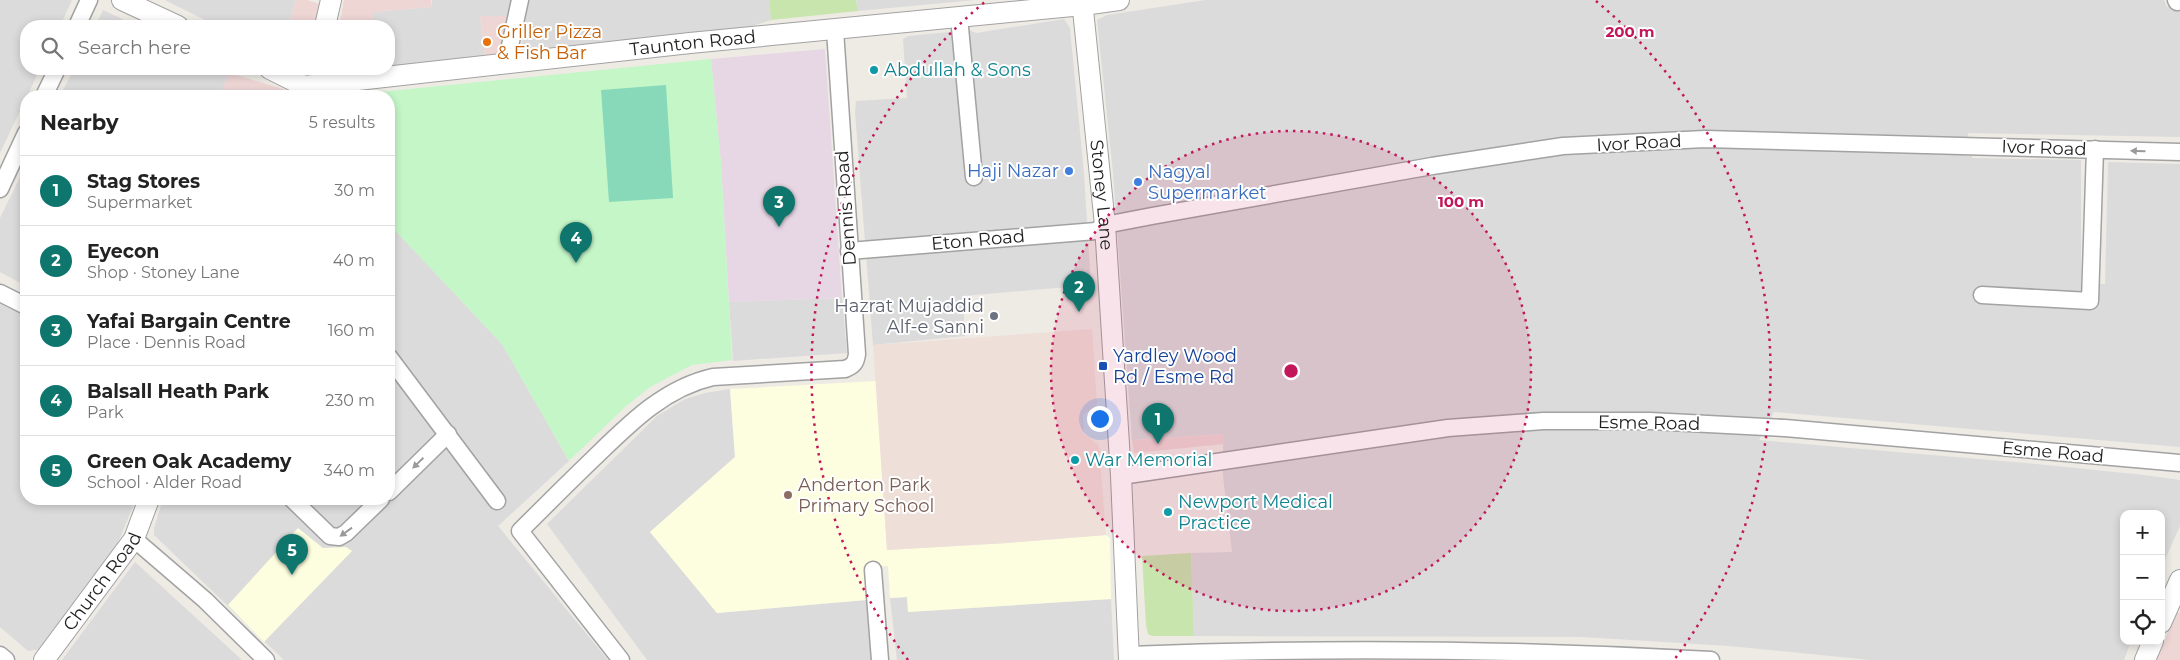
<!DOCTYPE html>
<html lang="en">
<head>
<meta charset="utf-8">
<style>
	:root { --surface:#fff; --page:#f6f6f6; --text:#222; --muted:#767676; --line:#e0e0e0; --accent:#0f766e }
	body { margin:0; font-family:Montserrat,sans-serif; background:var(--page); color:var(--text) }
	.controls { position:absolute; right:15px; bottom:15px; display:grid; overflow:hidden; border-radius:10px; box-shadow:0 2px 8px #0003 }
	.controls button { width:45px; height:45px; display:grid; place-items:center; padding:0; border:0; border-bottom:1px solid var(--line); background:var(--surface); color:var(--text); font:25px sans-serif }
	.you { position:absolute; left:1099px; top:418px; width:18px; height:18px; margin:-12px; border:4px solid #fff; border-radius:50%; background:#1a73e8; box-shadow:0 0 0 8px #1a73e833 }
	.badge { display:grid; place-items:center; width:32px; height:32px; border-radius:50%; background:var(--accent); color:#fff; font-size:16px; font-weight:700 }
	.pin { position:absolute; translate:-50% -41px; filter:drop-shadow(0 1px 2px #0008) }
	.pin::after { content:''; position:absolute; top:26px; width:18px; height:15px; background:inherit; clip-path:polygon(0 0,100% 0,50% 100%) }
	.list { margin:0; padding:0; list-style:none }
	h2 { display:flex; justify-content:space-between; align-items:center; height:65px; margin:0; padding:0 20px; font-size:21px }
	h2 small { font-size:16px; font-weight:400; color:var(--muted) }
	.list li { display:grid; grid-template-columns:32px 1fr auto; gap:15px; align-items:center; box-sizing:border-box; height:70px; padding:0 20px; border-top:1px solid var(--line) }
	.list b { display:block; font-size:19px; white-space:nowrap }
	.list p { margin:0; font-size:16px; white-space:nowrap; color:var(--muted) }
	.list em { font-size:16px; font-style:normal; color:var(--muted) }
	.icon { flex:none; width:28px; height:28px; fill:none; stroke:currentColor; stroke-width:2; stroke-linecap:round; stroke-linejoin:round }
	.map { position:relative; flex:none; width:2180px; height:660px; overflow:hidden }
	.search { position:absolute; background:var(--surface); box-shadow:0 2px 8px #0003; left:20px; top:20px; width:375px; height:55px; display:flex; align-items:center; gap:12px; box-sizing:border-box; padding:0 18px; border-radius:20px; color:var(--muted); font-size:19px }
	.panel { position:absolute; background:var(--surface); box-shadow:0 2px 8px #0003; left:20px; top:90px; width:375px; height:415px; border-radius:20px }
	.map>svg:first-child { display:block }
	.residential { fill:#dcdbdb }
	.commercial { fill:#eed6d5 }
	.industrial { fill:#e7d7e4 }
	.education { fill:#fdfddf }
	.military { fill:#efdfd9 }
	.grass { fill:#c9e5ae }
	.park { fill:#c4f6c8 }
	.pitch { fill:#87d9b9 }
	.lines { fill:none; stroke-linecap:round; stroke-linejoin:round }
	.minor-casing { stroke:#a2a2a2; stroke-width:19 }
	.tertiary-casing { stroke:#a2a2a2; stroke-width:22 }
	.minor { stroke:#fff; stroke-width:16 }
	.tertiary { stroke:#fff; stroke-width:20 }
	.oneway { fill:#9a9a9a }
	.ring { fill:none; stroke:#c2185b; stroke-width:2.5; stroke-dasharray:2.5 5 }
	.food-dot { fill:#e8710a; stroke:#fff; stroke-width:2 }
	.culture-dot { fill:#0f9aa8; stroke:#fff; stroke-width:2 }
	.shop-dot { fill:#3f7fe0; stroke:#fff; stroke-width:2 }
	.worship-dot { fill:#6b7280; stroke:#fff; stroke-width:2 }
	.transit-dot { fill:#1a4fb4; stroke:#fff; stroke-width:2 }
	.education-dot { fill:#8d6e63; stroke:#fff; stroke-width:2 }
	.labels { text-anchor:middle; stroke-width:4; stroke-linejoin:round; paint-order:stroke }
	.food-label { font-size:18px; fill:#c56008; stroke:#fff; text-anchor:start }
	.street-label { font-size:18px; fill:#1e1e1e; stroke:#fff }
	.culture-label { font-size:18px; fill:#0d838f; stroke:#fff; text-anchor:start }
	.shop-label { font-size:18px; fill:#366cbe; stroke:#fff; text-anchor:end }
	.worship-label { font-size:18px; fill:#5b616d; stroke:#fff; text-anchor:end }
	.transit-label { font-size:18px; fill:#164399; stroke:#fff; text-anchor:start }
	.education-label { font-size:18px; fill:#785e54; stroke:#fff; text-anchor:start }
	.centre { fill:#c2185b; stroke:#fff; stroke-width:2.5 }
	.ring-label { font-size:15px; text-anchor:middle; font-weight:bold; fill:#c2185b; stroke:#fff; stroke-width:4; stroke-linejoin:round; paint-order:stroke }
</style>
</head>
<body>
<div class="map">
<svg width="2180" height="660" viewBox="0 0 2180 660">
	<rect width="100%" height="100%" fill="#eeebe5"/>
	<g class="residential">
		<polygon points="0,0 72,0 60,26 26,26 26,69 40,69 0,153"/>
		<polygon points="165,0 296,0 290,19 297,22 295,26 217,26"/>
		<polygon points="432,0 769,0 771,20 733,32 530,49 522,44 525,18 480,16 485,57 389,67 389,26 373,26 373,12 432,7"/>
		<polygon points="856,0 975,0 858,11"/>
		<polygon points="1205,0 2164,0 2167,7 2180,2 2180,137 1968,133 1972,158 2081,160 2081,283 2105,284 2108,162 2180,164 2180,447 1774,412 1759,440 2036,464 2144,475 2180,480 2180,526 2161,569 2161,514 2124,514 2124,641 2131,641 2124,660 1870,660 1729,646 1582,637 1194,636 1191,553 1232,552 1223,476 1223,434 1132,440 1113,173 1097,20 1107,15"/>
		<polygon points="103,10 137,26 95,26"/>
		<polygon points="1064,19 1070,28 1084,174 1091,285 963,296 965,336 873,345 855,112 856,101 907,98 903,39 908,36 969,30 976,33"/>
		<polygon points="74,69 223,69 230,73 219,96 60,96"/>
		<polygon points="26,165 26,286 0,272 0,218"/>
		<polygon points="389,224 502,344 569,461 498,526 608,660 284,660 154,535 154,528 163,499 389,499"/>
		<polygon points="842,298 847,353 733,361 729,302"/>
		<polygon points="0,304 26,316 26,499 136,499 117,545 42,649 28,651 0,627"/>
		<polygon points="730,389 735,457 650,532 717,613 866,600 871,660 647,660 547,524 657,416 685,399 705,393"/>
		<polygon points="135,562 242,660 62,660"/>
		<polygon points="907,597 909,612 1111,599 1114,660 897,660 890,598"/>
	</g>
	<g class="commercial">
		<polygon points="296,0 307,0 323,5 317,26 295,26 297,22 290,19"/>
		<polygon points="344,0 431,0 432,7 374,12 373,26 339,26"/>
		<polygon points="480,16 509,16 503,55 485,57"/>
		<polygon points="230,73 286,90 284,96 219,96"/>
		<polygon points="1223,434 1224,444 1134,453 1132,440"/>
		<polygon points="2176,612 2180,613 2180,660 2157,660"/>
	</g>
	<polygon class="industrial" points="825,49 842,298 729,302 721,163 711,59"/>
	<g class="education">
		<polygon points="876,381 887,550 1007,543 1106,535 1110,538 1111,599 908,612 907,597 890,598 888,566 864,567 866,600 717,613 650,532 735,457 730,389"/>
		<polygon points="298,528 323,548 346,547 352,551 264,642 228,605"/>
	</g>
	<polygon class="military" points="1092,329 1097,405 1083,415 1084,434 1099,445 1106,535 1007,543 887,550 873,345"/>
	<g class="grass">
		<polygon points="769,0 856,0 858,11 771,20"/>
		<polygon points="1191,553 1194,636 1152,636 1148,634 1146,625 1142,556"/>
	</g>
	<polygon class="park" points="711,59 721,163 732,360 692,365 650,387 625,407 569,461 502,344 389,224 389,96 339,96"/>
	<polygon class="pitch" points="666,85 673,198 609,202 601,90"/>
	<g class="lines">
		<g class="minor-casing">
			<g id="minor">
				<polyline points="2176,0 2177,2"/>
				<polyline points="959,17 974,177"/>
				<polyline points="77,26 89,0"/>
				<polyline points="506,64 520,0"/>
				<polyline points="44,96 57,69"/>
				<polyline points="0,189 26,133"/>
				<polyline points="849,251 1096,231 1105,225 1152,216 1432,166 1563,146 1705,139 2180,152"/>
				<polyline points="0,293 26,306"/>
				<polyline points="1982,295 2090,301 2095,149"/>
				<polyline points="389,357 497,501"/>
				<polyline points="1121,476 1448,428 1543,421 1650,421 1785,428 2180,463"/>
				<polyline points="389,492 448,434"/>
				<polyline points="292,499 330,536 339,537 346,533 381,499"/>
				<polyline points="134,539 205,600 266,660"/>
				<polyline points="873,570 880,660"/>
				<polyline points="0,655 6,660"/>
				<path d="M 1129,655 C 1323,647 1517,649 1711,660"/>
				<path d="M 621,660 L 520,531 C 544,507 569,482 594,458 C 629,424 664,388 713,377 L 845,369 C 853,366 856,363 857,354 L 835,30"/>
			</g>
		</g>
		<g class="tertiary-casing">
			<g id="tertiary">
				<polyline points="122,0 178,26"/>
				<path id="s1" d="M 1082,0 L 1105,225 L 1121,476 L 1129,660"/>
				<polyline points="325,26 331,0"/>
				<polyline points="270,69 304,86"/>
				<path id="s2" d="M 304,86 L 690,43 L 1083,5 L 1119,0"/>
				<polyline points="2161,623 2180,580"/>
				<path id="s3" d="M 44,660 L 134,539 L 149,499"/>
				<polyline points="2145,660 2153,641"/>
			</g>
		</g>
		<use href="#minor" class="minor"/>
		<use href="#tertiary" class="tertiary"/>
	</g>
	<defs><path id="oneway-solid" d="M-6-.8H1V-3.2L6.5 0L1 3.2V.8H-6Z" transform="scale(1.25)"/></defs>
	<g class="oneway">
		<use href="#oneway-solid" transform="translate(2138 151) rotate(-178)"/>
		<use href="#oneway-solid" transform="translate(418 463) rotate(136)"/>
		<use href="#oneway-solid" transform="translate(346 532) rotate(144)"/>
	</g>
	<circle cx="1291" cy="371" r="240" fill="#c2185b" fill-opacity=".12"/>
	<g class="ring">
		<circle cx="1291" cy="371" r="240"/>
		<path d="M908 660A480 480 0 0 1 986 1M1596 1A480 480 0 0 1 1674 660"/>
	</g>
	<circle class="food-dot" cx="487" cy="42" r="5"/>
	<g class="culture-dot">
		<circle cx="874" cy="70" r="5"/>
		<circle cx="1075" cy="460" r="5"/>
		<circle cx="1168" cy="512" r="5"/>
	</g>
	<g class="shop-dot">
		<circle cx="1069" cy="171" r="5"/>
		<circle cx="1138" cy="182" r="5"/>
	</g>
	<circle class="worship-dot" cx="994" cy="316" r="5"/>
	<rect class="transit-dot" x="1098" y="361" width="10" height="10" rx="2.5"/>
	<circle class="education-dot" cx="788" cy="495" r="5"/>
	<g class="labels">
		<g class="food-label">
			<text x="497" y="38">Griller Pizza<tspan x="497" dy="21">&amp; Fish Bar</tspan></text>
		</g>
		<g class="street-label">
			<text dy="6" stroke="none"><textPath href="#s2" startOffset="391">Taunton Road</textPath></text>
			<text transform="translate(1639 143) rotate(-3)" y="6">Ivor Road</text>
			<text transform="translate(2044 148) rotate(2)" y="6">Ivor Road</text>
			<text dy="6" stroke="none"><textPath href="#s1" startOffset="196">Stoney Lane</textPath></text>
			<text transform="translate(846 208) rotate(-94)" y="6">Dennis Road</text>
			<text transform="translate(978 240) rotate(-5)" y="6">Eton Road</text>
			<text transform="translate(1649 423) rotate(1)" y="6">Esme Road</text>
			<text transform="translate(2053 452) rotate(5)" y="6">Esme Road</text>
			<text dy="6" stroke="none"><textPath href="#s3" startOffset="98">Church Road</textPath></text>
		</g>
		<g class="culture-label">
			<text x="884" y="76">Abdullah &amp; Sons</text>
			<text x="1085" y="466">War Memorial</text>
			<text x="1178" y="508">Newport Medical<tspan x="1178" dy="21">Practice</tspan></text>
		</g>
		<g class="shop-label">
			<text x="1059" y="177">Haji Nazar</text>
			<text x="1148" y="178" text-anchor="start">Nagyal<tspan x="1148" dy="21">Supermarket</tspan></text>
		</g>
		<g class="worship-label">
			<text x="984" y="312">Hazrat Mujaddid<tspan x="984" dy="21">Alf-e Sanni</tspan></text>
		</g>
		<g class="transit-label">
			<text x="1113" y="362">Yardley Wood<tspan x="1113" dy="21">Rd / Esme Rd</tspan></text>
		</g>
		<g class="education-label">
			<text x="798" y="491">Anderton Park<tspan x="798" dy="21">Primary School</tspan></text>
		</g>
	</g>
	<circle cx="1291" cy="371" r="8" class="centre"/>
	<g class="ring-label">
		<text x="1630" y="37">200 m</text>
		<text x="1461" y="207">100 m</text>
	</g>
</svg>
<div class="controls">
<button>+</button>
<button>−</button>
<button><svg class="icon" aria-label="locate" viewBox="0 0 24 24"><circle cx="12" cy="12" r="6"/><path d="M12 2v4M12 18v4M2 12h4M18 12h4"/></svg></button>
</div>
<div class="you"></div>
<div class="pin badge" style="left:1158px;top:444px">1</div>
<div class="pin badge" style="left:1079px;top:312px">2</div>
<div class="pin badge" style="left:779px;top:227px">3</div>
<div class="pin badge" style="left:576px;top:263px">4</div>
<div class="pin badge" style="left:292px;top:575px">5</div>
<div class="search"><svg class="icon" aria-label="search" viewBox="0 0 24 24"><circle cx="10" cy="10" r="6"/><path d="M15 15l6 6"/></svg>Search here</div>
<section class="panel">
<h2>Nearby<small>5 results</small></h2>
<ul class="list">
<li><span class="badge">1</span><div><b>Stag Stores</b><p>Supermarket</p></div><em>30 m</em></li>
<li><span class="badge">2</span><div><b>Eyecon</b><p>Shop · Stoney Lane</p></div><em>40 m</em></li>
<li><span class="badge">3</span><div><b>Yafai Bargain Centre</b><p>Place · Dennis Road</p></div><em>160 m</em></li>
<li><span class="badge">4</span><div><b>Balsall Heath Park</b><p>Park</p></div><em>230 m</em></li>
<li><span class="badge">5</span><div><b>Green Oak Academy</b><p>School · Alder Road</p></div><em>340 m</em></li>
</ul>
</section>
</div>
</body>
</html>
